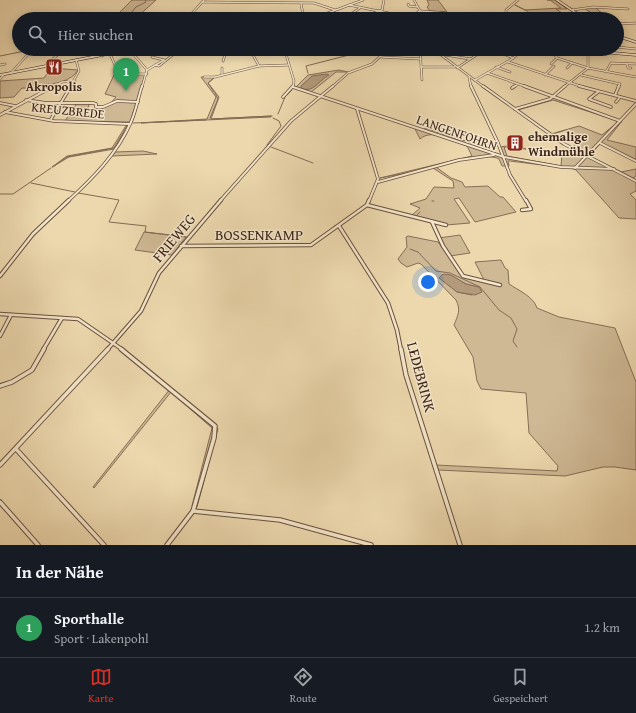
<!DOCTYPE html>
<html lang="de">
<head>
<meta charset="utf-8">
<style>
	:root { --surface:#171b24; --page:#242831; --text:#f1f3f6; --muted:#9ea1a6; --line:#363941; --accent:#d93025 }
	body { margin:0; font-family:"Gentium Book Plus",serif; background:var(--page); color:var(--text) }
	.you { position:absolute; left:428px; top:282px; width:14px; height:14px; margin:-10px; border:3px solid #fff; border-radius:50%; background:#1a73e8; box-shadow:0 0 0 6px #1a73e833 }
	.badge { display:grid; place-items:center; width:26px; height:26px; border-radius:50%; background:var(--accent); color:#fff; font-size:13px; font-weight:700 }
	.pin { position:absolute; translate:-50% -33px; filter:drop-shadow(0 1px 2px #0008) }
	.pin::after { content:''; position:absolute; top:21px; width:14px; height:12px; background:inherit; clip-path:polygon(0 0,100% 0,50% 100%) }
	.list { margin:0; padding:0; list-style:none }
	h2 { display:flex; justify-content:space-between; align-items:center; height:52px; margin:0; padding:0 16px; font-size:17px }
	h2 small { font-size:13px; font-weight:400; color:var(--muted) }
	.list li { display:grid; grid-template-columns:26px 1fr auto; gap:12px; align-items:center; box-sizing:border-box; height:60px; padding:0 16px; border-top:1px solid var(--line) }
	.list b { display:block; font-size:15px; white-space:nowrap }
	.list p { margin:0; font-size:13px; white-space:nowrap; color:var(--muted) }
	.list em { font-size:13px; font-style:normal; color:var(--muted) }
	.icon { flex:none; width:22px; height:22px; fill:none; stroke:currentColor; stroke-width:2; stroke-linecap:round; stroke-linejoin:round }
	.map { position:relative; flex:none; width:636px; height:545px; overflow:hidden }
	.search { position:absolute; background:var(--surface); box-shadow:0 2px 10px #0003; left:12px; right:12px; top:12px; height:44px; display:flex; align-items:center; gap:10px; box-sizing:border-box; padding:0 14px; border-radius:22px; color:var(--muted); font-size:15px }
	.sheet { height:112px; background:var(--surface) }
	nav { display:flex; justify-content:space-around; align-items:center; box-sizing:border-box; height:56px; border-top:1px solid var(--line); background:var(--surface); font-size:11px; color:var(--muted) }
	nav a { display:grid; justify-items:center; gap:2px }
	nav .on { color:var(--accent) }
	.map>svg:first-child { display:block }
	.green { fill:#cfb995; stroke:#866e57; fill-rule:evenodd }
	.water { fill:#b29a7b; stroke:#846a54 }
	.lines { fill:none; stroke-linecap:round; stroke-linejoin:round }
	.stream { stroke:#846a54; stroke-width:1 }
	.street-far3-casing { stroke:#6a503e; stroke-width:2.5 }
	.street-far2-casing { stroke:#6a503e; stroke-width:3.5 }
	.street-far1-casing { stroke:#6a503e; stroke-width:4.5 }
	.street-casing { stroke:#6a503e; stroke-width:5.5 }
	.secondary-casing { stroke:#3e2319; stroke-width:3 }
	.street-far3 { stroke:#f3e6ca; stroke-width:1.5 }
	.street-far2 { stroke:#f3e6ca; stroke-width:2 }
	.street-far1 { stroke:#f3e6ca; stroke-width:2.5 }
	.street { stroke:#f3e6ca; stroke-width:3.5 }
	.secondary { stroke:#f3e6ca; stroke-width:2 }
	.labels { text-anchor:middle; stroke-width:3; stroke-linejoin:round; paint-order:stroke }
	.far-poi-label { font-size:13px; font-weight:bold; fill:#3e2319; stroke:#f3e6ca }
	.far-street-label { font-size:13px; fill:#3e2319; stroke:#f3e6ca }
	.street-label { font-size:15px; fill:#3e2319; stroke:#f3e6ca }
</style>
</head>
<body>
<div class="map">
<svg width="636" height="545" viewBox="0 0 636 545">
	<rect width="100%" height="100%" fill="#edd8ae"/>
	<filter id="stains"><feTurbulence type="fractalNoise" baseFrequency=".005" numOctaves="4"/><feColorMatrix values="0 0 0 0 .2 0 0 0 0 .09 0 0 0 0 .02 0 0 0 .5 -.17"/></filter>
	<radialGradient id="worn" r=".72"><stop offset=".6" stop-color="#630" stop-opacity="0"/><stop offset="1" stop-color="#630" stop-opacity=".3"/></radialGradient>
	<g class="green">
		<polygon points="132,0 156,0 135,19 113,19"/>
		<polygon points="427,0 438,0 447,12 430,11 427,7 429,5"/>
		<polygon points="547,0 555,0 567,9 556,9 562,13 552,14 558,18 565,17 567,19 541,19 537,15 530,15 526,10 525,10 515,5 525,10 561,8 550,0"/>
		<polygon points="595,7 606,17 587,19 578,14 590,12 584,8"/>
		<polygon points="421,12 440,12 440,16 446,19 413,19 412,15"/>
		<path d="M 51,68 L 78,70 C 72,81 54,85 43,84 L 39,89 L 22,88 L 14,97 L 0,98 L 0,81 L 44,78 Z"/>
		<polygon points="339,70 348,72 336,72 310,93 295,88 308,75"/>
		<polygon points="145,74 130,122 65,121 77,103 90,103 86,112 94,112 96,107 108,106 116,97 105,94 114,75"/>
		<polygon points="201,77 215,77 208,83 219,97 211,119 271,116 271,117 141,123 207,119 216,97"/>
		<path d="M 553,97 L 622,121 L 607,140 L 636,147 L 636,161 L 600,144 L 589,156 L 621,172 L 636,169 L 636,176 L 633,178 L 636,180 L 636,191 L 630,194 L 636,200 L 636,219 L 619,218 L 575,169 L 510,161 L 508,161 L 509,166 L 502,166 L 499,159 C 486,152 451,163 436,167 L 451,178 L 462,182 L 465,187 L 488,186 L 500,197 L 503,197 L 516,212 L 475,222 L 459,198 L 454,199 L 470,223 L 446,225 L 411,216 L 420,208 L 410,204 L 426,199 L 434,187 L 454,188 L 453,181 L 433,168 L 380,178 L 472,156 L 467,146 C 453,141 432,128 420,139 L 414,127 L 424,130 L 425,128 L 459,140 L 480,142 L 479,148 L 504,156 L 500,147 L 513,145 L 526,149 L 504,147 L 507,156 L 561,166 L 562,154 L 576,150 L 574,145 L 582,142 L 566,130 L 550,135 L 514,109 ZM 553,100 L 615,120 L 618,122 L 602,135 L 579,126 L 551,134 L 518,110 Z"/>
		<polygon points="127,124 129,125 114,149 69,157 52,167 67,156 112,148"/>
		<polygon points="143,151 157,154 112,156 115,152"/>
		<polygon points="144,232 186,237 172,255 135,250"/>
		<polygon points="460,235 470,253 450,256 439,238"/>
		<path d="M 408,236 L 438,242 L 463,276 L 484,280 L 475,262 L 501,260 L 505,268 L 508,270 L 509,284 C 518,290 534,297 537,308 L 559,317 L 615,328 L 636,382 L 636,470 L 615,467 L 603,467 L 565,476 L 438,470 L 436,465 L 557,471 L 558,466 L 529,433 L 526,393 L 481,389 L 477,381 L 473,357 L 454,325 C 458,315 461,310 456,300 L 421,264 L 418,263 L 407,267 L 401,263 L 398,259 L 407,247 L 406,237 ZM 447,274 L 466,284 L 473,286 L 472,295 L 457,292 L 446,282 Z"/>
		<polygon points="170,389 215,424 218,429 197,507 192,506 212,428 171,392 94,488 93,487"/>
	</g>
	<g class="water">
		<path d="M 327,74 L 329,75 C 319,80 313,94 301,88 L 301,86 L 312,76 Z"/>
		<polygon points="443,274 451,275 466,284 479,287 482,292 475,295 457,292 439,278"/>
	</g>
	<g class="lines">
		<g class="stream">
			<polyline points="126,19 136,7 146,2 145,0"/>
			<polyline points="51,49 56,49"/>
			<polyline points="0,56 35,49"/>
			<polyline points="308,73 306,66 349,55 353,49"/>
			<polyline points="214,78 208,83 214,92"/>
			<polyline points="278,114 285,97 292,90"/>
			<polyline points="210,118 218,99 215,93"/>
			<polyline points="211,119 272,116"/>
			<polyline points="133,123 206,120"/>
			<polyline points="267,145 281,126 279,121 273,118"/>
			<polyline points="271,147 313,163"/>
			<polyline points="53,167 67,157 114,148 127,126"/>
			<polyline points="31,183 75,192"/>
			<polyline points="78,193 119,200 109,222 146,226 145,232 187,237"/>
			<polyline points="0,194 13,194 51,168"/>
			<polyline points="432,201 434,201"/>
			<polyline points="416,216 420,212"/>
			<polyline points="341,222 344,220"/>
			<polyline points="331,229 335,226"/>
			<polyline points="410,249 418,252 436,271 450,273 480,287 499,310 511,318 517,329 513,341 517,347"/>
		</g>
		<g class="street-far3-casing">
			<g id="street-far3">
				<polyline points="202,2 314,3 335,10"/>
				<polyline points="301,4 304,19"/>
				<polyline points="408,4 409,6 417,7"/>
				<polyline points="349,5 403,16"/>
				<polyline points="572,10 593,7 628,9"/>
				<path d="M 420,11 C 446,12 472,17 498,19"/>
				<polyline points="351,14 360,8"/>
				<polyline points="364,16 400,19"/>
				<polyline points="304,18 325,16"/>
				<polyline points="187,19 204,0"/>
				<polyline points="327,19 325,14 363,0"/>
				<polyline points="358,19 382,10 384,0"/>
				<polyline points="402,19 403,16 415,14 420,11 414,0"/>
				<polyline points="506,19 506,10 518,0"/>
				<polyline points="617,24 636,23"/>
				<polyline points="617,47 636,49"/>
				<polyline points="129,49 147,70 142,87"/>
				<polyline points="420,49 422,80"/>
				<polyline points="433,49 484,87"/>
				<polyline points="464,49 478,54"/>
				<polyline points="491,49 497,52"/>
				<polyline points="539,49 539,53"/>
				<polyline points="253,51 253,55 259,66"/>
				<polyline points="285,51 294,81 293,87"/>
				<polyline points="110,54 119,74 147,74"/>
				<polyline points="440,54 470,59"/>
				<polyline points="504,54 513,58"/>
				<polyline points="555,55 557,58 588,68 636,77"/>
				<polyline points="152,57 164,60"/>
				<polyline points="381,57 421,59"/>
				<polyline points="223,61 227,49"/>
				<polyline points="508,62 583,87"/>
				<polyline points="551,64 557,58"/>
				<polyline points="627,64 628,68 631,68"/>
				<polyline points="0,65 5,64"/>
				<polyline points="155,65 159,66 180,49"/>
				<polyline points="45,66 63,50 98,51 102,56"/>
				<polyline points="421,67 455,67"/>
				<polyline points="496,67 510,72"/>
				<polyline points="222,68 222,74"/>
				<polyline points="457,68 478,54 491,49"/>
				<polyline points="567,68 572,63"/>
				<polyline points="147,70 164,60"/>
				<polyline points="606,72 611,63 636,64"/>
				<polyline points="11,73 29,53"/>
				<polyline points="487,73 527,87"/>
				<polyline points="545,75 554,66"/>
				<polyline points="581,75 620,84 618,87"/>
				<polyline points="204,77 215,77 259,66 288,65"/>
				<polyline points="469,77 471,87"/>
				<polyline points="0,79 4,74"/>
				<polyline points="475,80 512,59 523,49"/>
				<polyline points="52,87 62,82 75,81"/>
				<polyline points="70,87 79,71 76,60"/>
				<polyline points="332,87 348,73 372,64 388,49"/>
				<polyline points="513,87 517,85"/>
				<polyline points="564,87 588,68 588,52"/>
			</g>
		</g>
		<g class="street-far2-casing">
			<g id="street-far2">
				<polyline points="471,86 498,143 510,175 526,201"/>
				<polyline points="483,86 564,144 636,181"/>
				<polyline points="524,86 620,121"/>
				<polyline points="579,86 636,101"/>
				<polyline points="293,87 504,157 561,167 614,169"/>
				<polyline points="512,88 515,86"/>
				<polyline points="598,92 589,99 611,107"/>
				<polyline points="615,95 619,86"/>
				<polyline points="283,97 293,86"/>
				<polyline points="26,100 46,103 93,103 96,104 96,107 103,107 117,101 138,102"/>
				<polyline points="616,102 620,97"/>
				<polyline points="0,103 15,106"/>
				<polyline points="357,109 378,179 369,201"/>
				<polyline points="515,109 550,99 565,86"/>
				<polyline points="5,112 54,121 129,124"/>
				<polyline points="0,115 54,86"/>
				<polyline points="51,119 71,86"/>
				<polyline points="600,143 636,161"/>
				<polyline points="575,168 636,104"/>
				<polyline points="378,182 459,160 494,155"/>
				<path d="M 68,201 C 93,178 117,154 131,122 C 136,111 138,98 142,86"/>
				<polyline points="220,201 291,121 333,86"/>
			</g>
		</g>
		<g class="street-far1-casing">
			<g id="street-far1">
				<polyline points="367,205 446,225"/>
				<polyline points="522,210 531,209 526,200"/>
				<polyline points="432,222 443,246 463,276 500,285"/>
				<polyline points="339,226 388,303 397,330 401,350"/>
				<polyline points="181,246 311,245 367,205 369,200"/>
				<polyline points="0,276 33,234 69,200"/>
				<polyline points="0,314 78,319 123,350"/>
				<polyline points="0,336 11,315"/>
				<polyline points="43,350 62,318"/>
				<polyline points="107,350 141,311 159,273 221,200"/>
			</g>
		</g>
		<g class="street-casing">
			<g id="street">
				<polyline points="121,349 215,426 214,438 193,511 167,545"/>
				<polyline points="401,349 406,375 460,545"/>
				<polyline points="0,386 12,382 32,370 44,349"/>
				<polyline points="16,449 104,545"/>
				<polyline points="0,465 108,349"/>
				<polyline points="0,502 38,545"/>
				<polyline points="193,511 280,520 371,545"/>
			</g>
		</g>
		<g class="secondary-casing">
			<g id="secondary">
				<polyline points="557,0 585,19"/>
				<polyline points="617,36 636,42"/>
				<polyline points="238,49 272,52 296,49"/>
				<polyline points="567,49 636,55"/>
				<polyline points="0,75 133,49"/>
			</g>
		</g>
		<use href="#street-far3" class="street-far3"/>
		<use href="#street-far2" class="street-far2"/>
		<use href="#street-far1" class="street-far1"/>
		<use href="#street" class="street"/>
		<use href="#secondary" class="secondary"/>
	</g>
	<defs>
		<g id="restaurant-square" transform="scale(0.9)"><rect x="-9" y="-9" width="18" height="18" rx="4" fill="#8f2418" stroke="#f3e6ca"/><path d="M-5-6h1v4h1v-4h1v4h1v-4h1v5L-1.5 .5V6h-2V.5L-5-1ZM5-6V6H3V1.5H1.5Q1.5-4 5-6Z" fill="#fff"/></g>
		<g id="building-square" transform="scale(0.9)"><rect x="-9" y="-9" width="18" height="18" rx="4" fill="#8f2418" stroke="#f3e6ca"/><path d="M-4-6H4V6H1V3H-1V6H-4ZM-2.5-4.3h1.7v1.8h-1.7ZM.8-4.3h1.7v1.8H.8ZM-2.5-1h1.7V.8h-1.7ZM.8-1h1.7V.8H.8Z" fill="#fff"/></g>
	</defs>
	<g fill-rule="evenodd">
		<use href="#restaurant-square" x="54" y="67"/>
		<use href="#building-square" x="515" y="143"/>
	</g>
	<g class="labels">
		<g class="far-poi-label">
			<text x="54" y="91">Akropolis</text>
			<text x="528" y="141" text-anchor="start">ehemalige<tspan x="528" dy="15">Windmühle</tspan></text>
		</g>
		<g class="far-street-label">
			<text transform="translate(68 110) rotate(6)" y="5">KREUZBREDE</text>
			<text transform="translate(457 132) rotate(19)" y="5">LANGENFOHRN</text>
		</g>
		<g class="street-label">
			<text x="259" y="240">BOSSENKAMP</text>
			<text transform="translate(174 238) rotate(-50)" y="5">FRIEWEG</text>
			<text transform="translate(421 377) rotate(75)" y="5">LEDEBRINK</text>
		</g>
	</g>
	<rect width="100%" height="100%" filter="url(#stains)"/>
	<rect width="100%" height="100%" fill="url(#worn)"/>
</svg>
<div class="you"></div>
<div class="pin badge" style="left:126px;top:91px;background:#2e9e5b">1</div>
<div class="search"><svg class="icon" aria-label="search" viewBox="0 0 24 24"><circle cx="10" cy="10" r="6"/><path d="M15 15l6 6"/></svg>Hier suchen</div>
</div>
<section class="sheet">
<h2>In der Nähe<small></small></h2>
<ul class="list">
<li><span class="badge" style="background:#2e9e5b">1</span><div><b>Sporthalle</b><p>Sport · Lakenpohl</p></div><em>1.2 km</em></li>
</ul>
</section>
<nav>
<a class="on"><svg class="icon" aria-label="map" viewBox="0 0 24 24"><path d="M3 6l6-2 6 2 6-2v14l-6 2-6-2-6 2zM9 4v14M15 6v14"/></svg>Karte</a>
<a><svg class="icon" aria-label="directions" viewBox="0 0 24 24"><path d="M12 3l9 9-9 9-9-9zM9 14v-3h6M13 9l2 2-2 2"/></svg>Route</a>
<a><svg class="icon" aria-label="saved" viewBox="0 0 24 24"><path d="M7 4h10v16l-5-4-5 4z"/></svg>Gespeichert</a>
</nav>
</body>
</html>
